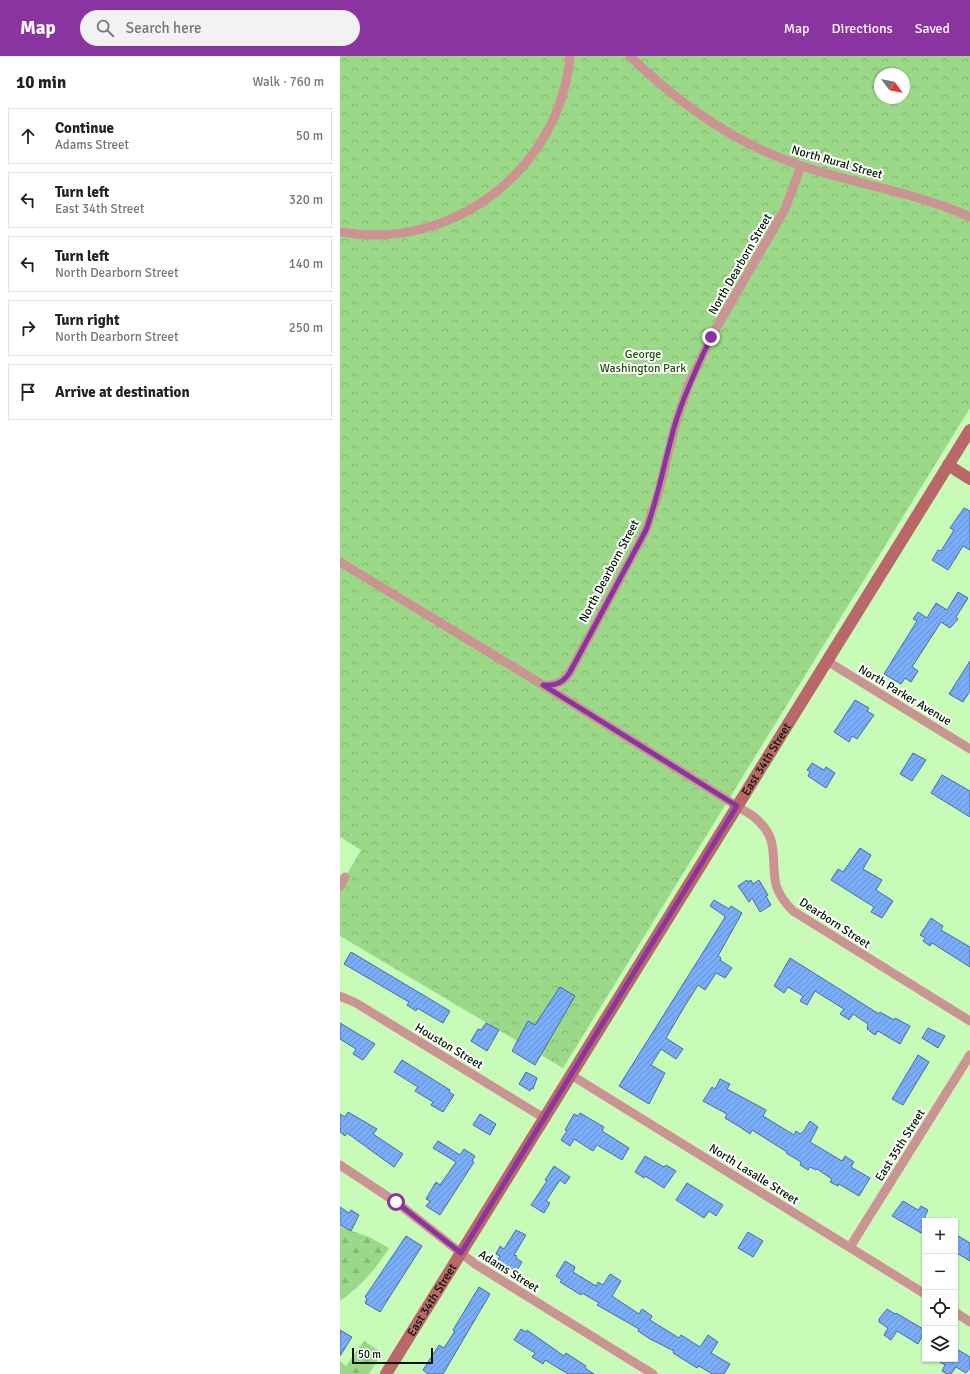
<!DOCTYPE html>
<html lang="en">
<head>
<meta charset="utf-8">
<style>
	:root { --surface:#fff; --page:#f2f2f2; --text:#222; --muted:#767676; --line:#e0e0e0; --accent:#8a34a1 }
	body { margin:0; font-family:Signika,sans-serif; background:var(--page); color:var(--text) }
	.controls { position:absolute; right:12px; bottom:12px; display:grid; overflow:hidden; border-radius:0px; box-shadow:0 1px 3px #0004 }
	.controls button { width:36px; height:36px; display:grid; place-items:center; padding:0; border:0; border-bottom:1px solid var(--line); background:var(--surface); color:var(--text); font:20px sans-serif }
	.compass { position:absolute; left:534px; top:12px; width:36px; height:36px; border-radius:50%; background:var(--surface); box-shadow:0 1px 3px #0004; rotate:122deg }
	.scale { position:absolute; left:12px; bottom:10px; width:81px; box-sizing:border-box; padding-left:4px; border:2px solid #051702; border-top:0; font-size:11px; line-height:14px; white-space:nowrap; color:#051702; -webkit-text-stroke:3px #fff; paint-order:stroke }
	.stop { position:absolute; width:12px; height:12px; margin:-9px; border:3px solid #8a34a1; border-radius:50%; background:#fff }
	.stop.end { background:#8a34a1; border-color:#fff; box-shadow:0 1px 4px #0008 }
	.list { margin:0; padding:0; list-style:none }
	h2 { display:flex; justify-content:space-between; align-items:center; height:52px; margin:0; padding:0 16px; font-size:17px }
	h2 small { font-size:13px; font-weight:400; color:var(--muted) }
	.list li { display:grid; grid-template-columns:26px 1fr auto; gap:12px; align-items:center; box-sizing:border-box; height:56px; margin:0 8px 8px; padding:0 8px; border:1px solid var(--line); border-radius:0px }
	.list b { display:block; font-size:15px; white-space:nowrap }
	.list p { margin:0; font-size:13px; white-space:nowrap; color:var(--muted) }
	.list em { font-size:13px; font-style:normal; color:var(--muted) }
	.icon { flex:none; width:22px; height:22px; fill:none; stroke:currentColor; stroke-width:2; stroke-linecap:round; stroke-linejoin:round }
	.map { position:relative; flex:none; width:630px; height:1318px; overflow:hidden }
	header { display:flex; align-items:center; gap:24px; box-sizing:border-box; height:56px; padding:0 20px; background:var(--accent); color:#fff }
	header strong { font-size:19px }
	nav { display:flex; gap:22px; margin-inline-start:auto; font-size:14px }
	.search { width:280px; height:36px; background:var(--page); display:flex; align-items:center; gap:10px; box-sizing:border-box; padding:0 14px; border-radius:22px; color:var(--muted); font-size:15px }
	main { display:flex }
	aside { flex:1; background:var(--surface) }
	.map>svg:first-child { display:block }
	.forest { fill:url(#forest-firs) }
	.park { fill:url(#park-crowns); fill-rule:evenodd }
	.building { fill:url(#building-hatch); stroke:#456ca6 }
	.lines { fill:none; stroke-linecap:round; stroke-linejoin:round }
	.street { stroke:#cc9393; stroke-width:9 }
	.secondary { stroke:#b96769; stroke-width:12 }
	.route { stroke:#8a34a1; stroke-width:5 }
	.labels { text-anchor:middle; stroke-width:4; stroke-linejoin:round; paint-order:stroke }
	.street-label { font-size:12px; fill:#051702; stroke:#fff }
	.park-label { font-size:12px; fill:#21520c; stroke:#fff }
</style>
</head>
<body>
<header>
<strong>Map</strong>
<div class="search"><svg class="icon" aria-label="search" viewBox="0 0 24 24"><circle cx="10" cy="10" r="6"/><path d="M15 15l6 6"/></svg>Search here</div>
<nav><a>Map</a><a>Directions</a><a>Saved</a></nav>
</header>
<main>
<aside>
<h2>10 min<small>Walk · 760 m</small></h2>
<ul class="list">
<li><svg class="icon" aria-label="ahead" viewBox="0 0 24 24"><path d="M12 20V5M6 11l6-6 6 6"/></svg><div><b>Continue</b><p>Adams Street</p></div><em>50 m</em></li>
<li><svg class="icon" aria-label="left" viewBox="0 0 24 24"><path d="M17 20v-9H6M10 6l-5 5 5 5"/></svg><div><b>Turn left</b><p>East 34th Street</p></div><em>320 m</em></li>
<li><svg class="icon" aria-label="left" viewBox="0 0 24 24"><path d="M17 20v-9H6M10 6l-5 5 5 5"/></svg><div><b>Turn left</b><p>North Dearborn Street</p></div><em>140 m</em></li>
<li><svg class="icon" aria-label="right" viewBox="0 0 24 24"><path d="M7 20v-9h11M14 6l5 5-5 5"/></svg><div><b>Turn right</b><p>North Dearborn Street</p></div><em>250 m</em></li>
<li><svg class="icon" aria-label="arrive" viewBox="0 0 24 24"><path d="M6 21V4h12l-3 4 3 4H6"/></svg><div><b>Arrive at destination</b></div></li>
</ul>
</aside>
<div class="map">
<svg width="630" height="1318" viewBox="0 0 630 1318">
	<defs>
		<pattern id="forest-firs" width="22" height="20" patternUnits="userSpaceOnUse"><rect width="22" height="20" fill="#9bd888"/><path d="M5 1l3.5 6h-7zM16 11l3.5 6h-7z" fill="#84b974"/></pattern>
		<pattern id="park-crowns" width="20" height="18" patternUnits="userSpaceOnUse"><rect width="20" height="18" fill="#9bd888"/><path d="M2 6a3 3 0 1 1 6 0M12 15a3 3 0 1 1 6 0" fill="none" stroke="#84b974"/></pattern>
		<pattern id="building-hatch" width="6" height="6" patternUnits="userSpaceOnUse"><rect width="6" height="6" fill="#79acf9"/><path d="M-1 1l2-2M0 6l6-6M5 7l2-2" fill="none" stroke="#6793d4"/></pattern>
	</defs>
	<rect width="100%" height="100%" fill="#c8fbb8"/>
	<g class="forest">
		<path d="M 0,1171 L 29,1181 L 49,1192 C 35,1214 21,1230 0,1245 Z"/>
		<polygon points="24,1285 42,1297 29,1318 0,1318 0,1305 6,1310"/>
	</g>
	<path class="park" d="M 0,0 L 630,0 L 630,352 L 223,1012 L 0,880 L 0,830 L 21,794 L 0,781 ZM 540,18 L 564,18 L 564,42 L 540,42 Z"/>
	<g class="building">
		<polygon points="624,452 630,455 630,494 623,490 608,514 592,504 598,494 601,495 614,474 610,472"/>
		<polygon points="618,536 628,542 616,561 618,563 610,572 601,566 572,611 578,615 571,626 565,622 561,628 544,618 577,565 573,563 578,556 587,562 596,547 607,554"/>
		<polygon points="630,605 630,635 623,646 609,638"/>
		<polygon points="515,644 529,652 527,655 534,659 517,683 512,680 509,686 494,676"/>
		<polygon points="573,697 586,704 572,725 560,718"/>
		<polygon points="472,707 484,714 486,711 495,717 486,732 468,720 470,716 467,714"/>
		<polygon points="602,719 630,735 630,761 591,737"/>
		<polygon points="520,792 531,799 523,813 542,824 536,834 553,845 542,862 531,856 534,851 491,824 498,813 503,816"/>
		<polygon points="407,824 408,826 411,824 413,828 419,824 428,839 426,840 431,849 420,856 412,842 409,846 398,830"/>
		<polygon points="374,844 389,853 391,850 402,857 378,900 381,902 380,904 392,912 385,922 376,917 365,934 358,929 346,948 326,982 343,993 336,1003 321,993 311,1009 325,1017 309,1048 279,1030 384,863 385,860 370,850"/>
		<polygon points="591,862 603,870 601,874 630,891 630,911 592,887 590,890 583,885 585,882 580,879"/>
		<polygon points="11,896 110,955 103,967 77,952 76,955 67,949 69,946 4,908"/>
		<polygon points="450,902 539,958 540,956 554,964 555,962 570,970 560,988 538,975 535,979 527,973 528,968 513,958 509,964 508,963 500,958 504,953 475,935 467,949 460,945 463,940 448,931 444,937 434,930"/>
		<polygon points="220,931 235,940 195,1009 172,995 188,965 195,969"/>
		<polygon points="0,967 35,988 23,1004 13,998 16,993 0,983"/>
		<polygon points="146,967 159,974 147,995 131,985 138,973 141,974"/>
		<polygon points="588,972 605,980 598,992 582,982"/>
		<polygon points="578,999 589,1006 563,1049 552,1043"/>
		<polygon points="62,1004 110,1034 109,1036 114,1039 103,1056 91,1049 93,1046 75,1035 78,1031 54,1016"/>
		<polygon points="186,1016 197,1022 193,1033 191,1032 190,1035 179,1028"/>
		<polygon points="380,1023 390,1028 387,1033 426,1054 423,1060 454,1079 456,1075 460,1078 463,1076 470,1065 478,1071 470,1086 502,1105 505,1100 514,1106 511,1111 530,1122 519,1140 499,1128 498,1130 490,1126 492,1123 477,1113 476,1114 470,1111 468,1114 460,1109 461,1106 446,1097 447,1096 412,1074 410,1078 400,1071 385,1062 387,1058 363,1045 372,1031 375,1033"/>
		<polygon points="8,1056 37,1073 33,1078 63,1098 54,1111 7,1077 5,1080 0,1076 0,1058 5,1061"/>
		<polygon points="240,1057 264,1071 262,1075 289,1092 282,1104 257,1089 253,1095 234,1083 230,1090 221,1084 227,1075 225,1074 234,1058 238,1060"/>
		<polygon points="140,1058 156,1068 150,1079 133,1069"/>
		<polygon points="98,1085 120,1099 124,1093 135,1100 132,1105 134,1106 100,1159 86,1150 90,1145 86,1143 96,1126 100,1129 116,1106 93,1092"/>
		<polygon points="305,1100 324,1111 326,1109 336,1115 324,1132 305,1120 304,1122 295,1116"/>
		<polygon points="214,1110 230,1121 225,1128 220,1124 206,1145 210,1147 204,1157 191,1149 207,1125 205,1124"/>
		<polygon points="347,1127 383,1149 376,1160 369,1155 364,1162 336,1144"/>
		<polygon points="563,1145 578,1154 581,1150 588,1154 585,1160 585,1171 581,1177 552,1160"/>
		<polygon points="0,1151 9,1157 11,1154 19,1159 11,1175 0,1169"/>
		<polygon points="176,1174 186,1179 174,1199 177,1200 176,1202 182,1206 176,1216 157,1205 160,1200 156,1198 160,1190 164,1193"/>
		<polygon points="408,1176 423,1185 413,1201 398,1192"/>
		<polygon points="615,1178 630,1187 630,1205 615,1196"/>
		<polygon points="66,1180 82,1190 40,1256 25,1247 27,1243 25,1241"/>
		<polygon points="225,1205 235,1211 233,1216 256,1230 258,1226 263,1229 270,1218 281,1225 272,1240 299,1258 302,1253 312,1260 310,1264 339,1282 341,1279 360,1291 368,1279 378,1286 371,1297 390,1308 384,1318 372,1318 359,1310 357,1312 333,1297 334,1295 310,1283 298,1275 299,1273 257,1249 259,1247 242,1237 241,1239 220,1226 222,1224 216,1220"/>
		<polygon points="139,1231 150,1238 103,1318 88,1318 83,1314 99,1289 104,1292 115,1275 113,1274"/>
		<polygon points="547,1253 555,1258 556,1257 585,1274 578,1288 557,1275 551,1284 544,1279 548,1272 539,1266 539,1263"/>
		<polygon points="181,1273 186,1276 187,1274 224,1300 226,1297 246,1310 245,1312 254,1318 228,1318 205,1304 203,1308 192,1301 195,1297 174,1284"/>
		<polygon points="0,1274 12,1281 0,1300"/>
		<polygon points="615,1292 630,1301 630,1312 626,1317 616,1311 611,1318 607,1318 602,1315 605,1309 595,1303 615,1303"/>
	</g>
	<g class="lines">
		<g class="street">
			<path d="M 290,0 C 340,49 395,88 462,110 C 518,129 575,136 630,161"/>
			<path d="M 0,176 C 113,196 220,113 230,0"/>
			<path d="M 0,506 L 203,629 L 413,760 C 441,783 430,799 436,829 C 439,839 446,848 453,855 L 630,965"/>
			<polyline points="487,605 630,693"/>
			<path d="M 203,629 C 215,630 223,627 230,616 L 306,474 L 318,438 L 336,366 L 349,328 L 371,281 L 445,153 L 461,110"/>
			<polyline points="0,830 5,821"/>
			<polyline points="0,940 16,947 204,1062"/>
			<polyline points="231,1019 585,1238"/>
			<polyline points="0,1109 56,1146 135,1208 313,1318"/>
			<polyline points="510,1191 630,999"/>
			<polyline points="615,1256 630,1266"/>
		</g>
		<g class="secondary">
			<polyline points="608,409 630,423"/>
			<path id="s1" d="M 46,1318 L 630,374"/>
		</g>
	</g>
	<g class="lines">
		<path class="route" d="M 56,1146 L 121,1197 L 397,750 L 203,629 C 216,630 223,627 230,616 L 306,474 C 319,439 325,402 336,365 C 345,336 358,309 371,281"/>
	</g>
	<g class="labels">
		<g class="street-label">
			<text transform="translate(497 106) rotate(16)" y="4">North Rural Street</text>
			<text transform="translate(400 208) rotate(-60)" y="4">North Dearborn Street</text>
			<text transform="translate(269 515) rotate(-62)" y="4">North Dearborn Street</text>
			<text transform="translate(565 639) rotate(31)" y="4">North Parker Avenue</text>
			<text dy="4" stroke="none"><textPath href="#s1" startOffset="723">East 34th Street</textPath></text>
			<text transform="translate(495 867) rotate(33)" y="4">Dearborn Street</text>
			<text transform="translate(109 990) rotate(31)" y="4">Houston Street</text>
			<text transform="translate(560 1089) rotate(-58)" y="4">East 35th Street</text>
			<text transform="translate(414 1118) rotate(32)" y="4">North Lasalle Street</text>
			<text transform="translate(169 1215) rotate(32)" y="4">Adams Street</text>
			<text dy="4" stroke="none"><textPath href="#s1" startOffset="87">East 34th Street</textPath></text>
		</g>
		<g class="park-label">
			<text x="303" y="302">George<tspan x="303" dy="14">Washington Park</tspan></text>
		</g>
	</g>
</svg>
<div class="controls">
<button>+</button>
<button>−</button>
<button><svg class="icon" aria-label="locate" viewBox="0 0 24 24"><circle cx="12" cy="12" r="6"/><path d="M12 2v4M12 18v4M2 12h4M18 12h4"/></svg></button>
<button><svg class="icon" aria-label="layers" viewBox="0 0 24 24"><path d="M12 4l9 5-9 5-9-5zM3 14l9 5 9-5"/></svg></button>
</div>
<svg class="compass" viewBox="-18 -18 36 36"><path d="M0-13l5 13h-10z" fill="#e53935"/><path d="M0 13l5-13h-10z" fill="#767676"/></svg>
<div class="scale">50 m</div>
<div class="stop" style="left:56px;top:1146px"></div>
<div class="stop end" style="left:371px;top:281px"></div>
</div>
</main>
</body>
</html>
